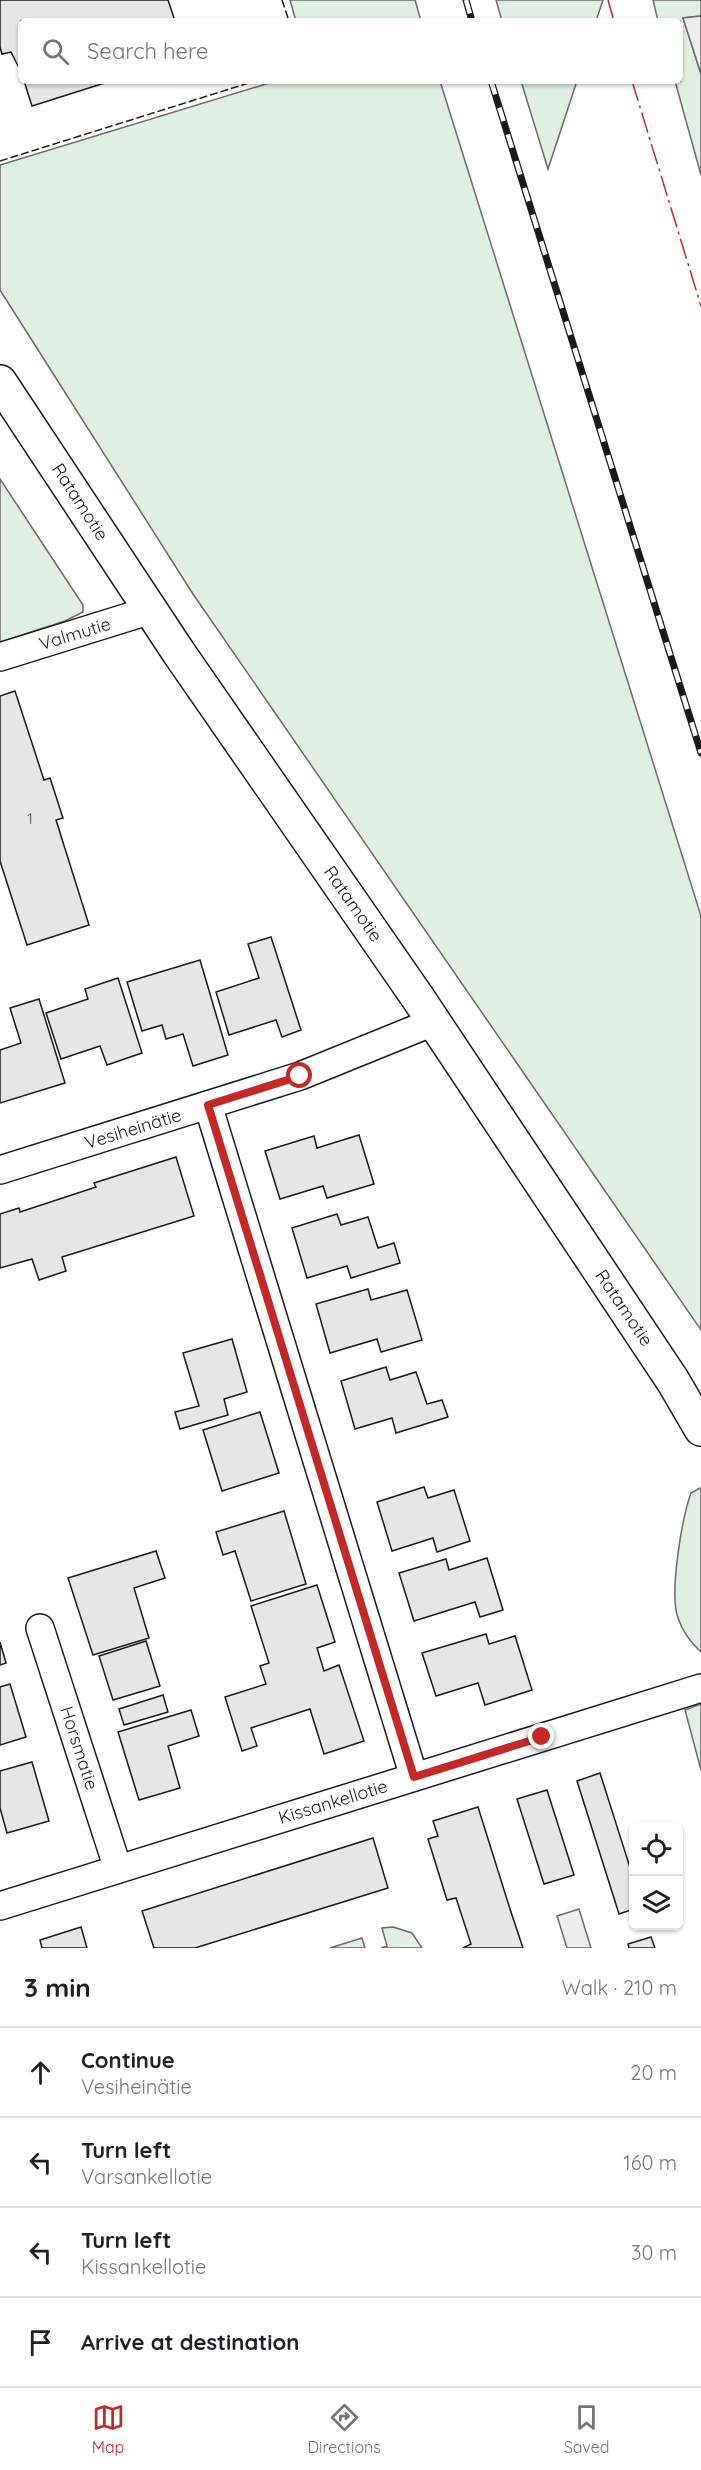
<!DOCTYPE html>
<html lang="en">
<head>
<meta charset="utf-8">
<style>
	:root { --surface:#fff; --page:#f6f6f6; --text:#202124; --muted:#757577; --line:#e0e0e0; --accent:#c62828 }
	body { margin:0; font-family:Quicksand,sans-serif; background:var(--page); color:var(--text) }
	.controls { position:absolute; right:18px; bottom:18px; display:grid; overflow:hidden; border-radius:9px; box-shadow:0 2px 4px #0004 }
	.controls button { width:54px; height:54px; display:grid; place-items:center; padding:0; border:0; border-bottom:2px solid var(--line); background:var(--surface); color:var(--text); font:30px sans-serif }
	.stop { position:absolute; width:18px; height:18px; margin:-14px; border:4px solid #c62828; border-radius:50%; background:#fff }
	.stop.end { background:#c62828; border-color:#fff; box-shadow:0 2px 6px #0008 }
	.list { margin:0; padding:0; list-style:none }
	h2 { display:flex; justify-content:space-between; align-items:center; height:78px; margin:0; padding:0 24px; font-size:26px }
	h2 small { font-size:20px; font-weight:400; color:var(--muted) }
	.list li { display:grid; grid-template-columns:39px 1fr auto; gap:18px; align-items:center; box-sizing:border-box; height:90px; padding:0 24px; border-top:2px solid var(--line) }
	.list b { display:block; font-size:22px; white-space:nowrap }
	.list p { margin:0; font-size:20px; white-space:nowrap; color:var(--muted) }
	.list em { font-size:20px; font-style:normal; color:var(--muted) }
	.icon { flex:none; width:33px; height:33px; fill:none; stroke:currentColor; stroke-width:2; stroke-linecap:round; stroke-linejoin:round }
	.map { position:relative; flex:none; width:701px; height:1948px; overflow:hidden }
	.search { position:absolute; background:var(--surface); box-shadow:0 2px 4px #0004; left:18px; right:18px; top:18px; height:66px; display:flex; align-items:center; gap:15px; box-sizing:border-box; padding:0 21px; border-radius:9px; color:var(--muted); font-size:22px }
	.sheet { height:438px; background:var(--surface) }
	nav { display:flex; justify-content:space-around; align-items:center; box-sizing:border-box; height:84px; border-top:2px solid var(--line); background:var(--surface); font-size:16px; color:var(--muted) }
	nav a { display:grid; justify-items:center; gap:3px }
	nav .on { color:var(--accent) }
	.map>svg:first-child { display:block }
	.green { fill:#e0efe3; stroke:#6a6a6a; stroke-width:1.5 }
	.parking { fill:#ededed; stroke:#6a6a6a; stroke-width:1.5 }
	.building { fill:#e6e6e6; stroke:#1a1a1a; stroke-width:1.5 }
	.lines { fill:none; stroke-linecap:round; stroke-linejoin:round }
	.minor-casing { stroke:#1a1a1a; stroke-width:30 }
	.tertiary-casing { stroke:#1a1a1a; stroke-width:36 }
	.minor { stroke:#fff; stroke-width:27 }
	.tertiary { stroke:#fff; stroke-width:33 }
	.rail-casing { stroke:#1a1a1a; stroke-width:7 }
	.rail { stroke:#fff; stroke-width:4.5; stroke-dasharray:14; stroke-linecap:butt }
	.fence { stroke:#1a1a1a; stroke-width:1.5; stroke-dasharray:8 3; stroke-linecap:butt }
	.power { stroke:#c62828; stroke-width:1.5; stroke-dasharray:21 4.5 3 4.5; stroke-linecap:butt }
	.route { stroke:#c62828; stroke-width:8 }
	.labels { text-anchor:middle; stroke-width:4.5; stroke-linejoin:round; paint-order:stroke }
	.number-label { font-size:15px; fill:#4d4d4d }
	.street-label { font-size:18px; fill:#1a1a1a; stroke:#fff }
</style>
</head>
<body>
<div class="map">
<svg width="701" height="1948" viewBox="0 0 701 1948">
	<rect width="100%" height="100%" fill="#fff"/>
	<g class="green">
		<polygon points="290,0 415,0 421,21 296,21"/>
		<polygon points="496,0 603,0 596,21 502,21"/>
		<polygon points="653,0 701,0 701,16 683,18 701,74 701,175 675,81 680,81 680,21 658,21"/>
		<polygon points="276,81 440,81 701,916 701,1330 193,594 0,290 0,165"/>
		<polygon points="521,81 577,81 548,169"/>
		<polygon points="0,479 83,605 83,612 65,621 0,642"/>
		<path d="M 700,1488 L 701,1489 L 701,1652 C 691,1643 682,1630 678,1618 C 669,1593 682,1518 691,1493 Z"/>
		<polygon points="701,1704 701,1770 685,1710"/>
		<polygon points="393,1927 412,1933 422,1948 381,1948 387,1946 382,1928"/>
		<polygon points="362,1938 365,1948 330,1948"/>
	</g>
	<g class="parking">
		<polygon points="701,16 701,74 683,18"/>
		<polygon points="579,1909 591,1948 567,1948 557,1916"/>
	</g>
	<g class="building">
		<polygon points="0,0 168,0 175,21 21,21 21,72 11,52 2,54 0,47"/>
		<polygon points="24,81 111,81 32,106"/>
		<polygon points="15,691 44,780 50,778 63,818 56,820 89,925 27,945 0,861 0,696"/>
		<polygon points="271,937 301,1030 282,1037 276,1020 229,1035 216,992 259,978 248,944"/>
		<polygon points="200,960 228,1055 193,1066 183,1034 166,1039 162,1025 142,1031 127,982"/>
		<polygon points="118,978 142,1053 107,1065 100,1046 61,1059 46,1013 88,999 85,989"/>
		<polygon points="39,999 65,1083 0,1103 0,1050 21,1043 10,1008"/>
		<polygon points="359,1135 374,1184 327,1198 323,1186 280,1199 265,1151 314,1136 317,1148"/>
		<polygon points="176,1157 194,1216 62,1257 66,1271 39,1280 32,1259 0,1268 0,1214 19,1208 20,1212 96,1187 94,1183"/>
		<polygon points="337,1214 341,1225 368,1217 378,1248 394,1243 400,1263 351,1278 347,1266 307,1278 292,1228"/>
		<polygon points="368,1289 371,1300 407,1290 422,1340 381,1352 377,1339 330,1353 316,1304"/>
		<polygon points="232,1339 247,1392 224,1399 228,1415 180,1429 175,1412 199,1406 183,1353"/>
		<polygon points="386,1367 390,1380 416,1372 427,1404 442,1400 448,1417 396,1433 392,1418 355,1429 341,1381"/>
		<polygon points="260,1412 279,1473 222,1491 203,1430"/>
		<polygon points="424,1487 428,1498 454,1490 470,1541 437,1552 433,1538 392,1551 377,1502"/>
		<polygon points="284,1511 306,1584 251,1601 235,1551 223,1555 216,1532"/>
		<polygon points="156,1551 165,1578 134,1588 149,1638 93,1655 68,1578"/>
		<polygon points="487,1558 503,1610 480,1617 475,1602 414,1621 399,1573 446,1559 449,1570"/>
		<polygon points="317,1585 335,1642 317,1648 324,1671 339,1665 364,1741 324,1754 310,1709 251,1728 257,1746 242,1751 225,1697 266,1684 260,1666 269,1663 251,1606"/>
		<polygon points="486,1634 489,1644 515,1636 532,1690 485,1705 478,1683 436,1696 422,1653"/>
		<polygon points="146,1641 160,1686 113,1700 99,1656"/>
		<polygon points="0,1642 6,1663 0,1665"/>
		<polygon points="10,1684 26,1737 0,1745 0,1687"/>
		<polygon points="163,1695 168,1712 124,1725 119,1709"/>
		<polygon points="191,1710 199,1736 168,1746 180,1788 139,1800 118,1732"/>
		<polygon points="32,1762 49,1821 7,1833 0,1808 0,1771"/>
		<polygon points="600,1773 634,1880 634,1909 619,1914 577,1781"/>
		<polygon points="547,1790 574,1875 544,1884 517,1799"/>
		<polygon points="478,1807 510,1909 523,1948 463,1948 471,1944 456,1898 447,1900 428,1839 438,1836 433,1821"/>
		<polygon points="373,1838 388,1888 195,1948 154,1948 142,1911"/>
		<polygon points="81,1927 87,1948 42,1948 40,1940"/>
		<polygon points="651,1937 655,1948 629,1948 628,1944"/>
	</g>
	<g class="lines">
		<g class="minor-casing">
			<g id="minor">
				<polyline points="0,657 151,610"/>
				<polyline points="208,1105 414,1777"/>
				<polyline points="0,1170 300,1076 433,1022"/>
				<polyline points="40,1628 118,1869"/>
				<polyline points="0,1906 701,1688"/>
			</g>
		</g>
		<g class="tertiary-casing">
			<polyline id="tertiary" points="0,382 179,653 418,998 673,1381 701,1429"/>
		</g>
		<use href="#minor" class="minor"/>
		<use href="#tertiary" class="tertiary"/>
		<g class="rail-casing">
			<g id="rail">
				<polyline points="466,0 472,21"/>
				<polyline points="491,81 701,753"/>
			</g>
		</g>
		<use href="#rail" class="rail"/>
		<g class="fence">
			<polyline points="282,0 289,21"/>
			<polyline points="0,161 255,81"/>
		</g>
		<g class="power">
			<polyline points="608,0 614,21"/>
			<polyline points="632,81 701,306"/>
		</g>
	</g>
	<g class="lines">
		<polyline class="route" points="300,1076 208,1105 414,1777 542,1737"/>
	</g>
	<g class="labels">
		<g class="number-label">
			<text x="30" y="824">1</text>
		</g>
		<g class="street-label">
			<text transform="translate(80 502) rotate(57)" y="6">Ratamotie</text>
			<text transform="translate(75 634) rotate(-17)" y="6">Valmutie</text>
			<text transform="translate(353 904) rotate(55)" y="6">Ratamotie</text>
			<text transform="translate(133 1129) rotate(-17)" y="6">Vesiheinätie</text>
			<text transform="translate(624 1308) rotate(56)" y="6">Ratamotie</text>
			<text transform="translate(79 1748) rotate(72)" y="6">Horsmatie</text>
			<text transform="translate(333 1802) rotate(-17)" y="6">Kissankellotie</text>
		</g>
	</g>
</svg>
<div class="controls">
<button><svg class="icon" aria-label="locate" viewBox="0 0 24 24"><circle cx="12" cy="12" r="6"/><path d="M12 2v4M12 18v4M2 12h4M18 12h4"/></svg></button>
<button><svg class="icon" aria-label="layers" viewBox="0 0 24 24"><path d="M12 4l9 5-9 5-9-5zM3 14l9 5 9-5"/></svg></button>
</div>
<div class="stop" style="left:300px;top:1076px"></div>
<div class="stop end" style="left:542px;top:1737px"></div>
<div class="search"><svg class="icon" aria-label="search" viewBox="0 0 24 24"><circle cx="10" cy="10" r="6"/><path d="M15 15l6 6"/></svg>Search here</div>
</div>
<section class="sheet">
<h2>3 min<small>Walk · 210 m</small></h2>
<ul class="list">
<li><svg class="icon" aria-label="ahead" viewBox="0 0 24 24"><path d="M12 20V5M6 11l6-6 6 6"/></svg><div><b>Continue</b><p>Vesiheinätie</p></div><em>20 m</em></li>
<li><svg class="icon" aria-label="left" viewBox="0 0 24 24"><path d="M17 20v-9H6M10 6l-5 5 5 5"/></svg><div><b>Turn left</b><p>Varsankellotie</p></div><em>160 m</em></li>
<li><svg class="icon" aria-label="left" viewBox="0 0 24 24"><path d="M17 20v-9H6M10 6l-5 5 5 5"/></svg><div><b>Turn left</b><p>Kissankellotie</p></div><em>30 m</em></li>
<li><svg class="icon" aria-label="arrive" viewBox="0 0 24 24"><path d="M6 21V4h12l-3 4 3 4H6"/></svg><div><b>Arrive at destination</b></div></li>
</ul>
</section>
<nav>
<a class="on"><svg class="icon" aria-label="map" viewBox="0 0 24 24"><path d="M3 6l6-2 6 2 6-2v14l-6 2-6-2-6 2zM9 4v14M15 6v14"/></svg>Map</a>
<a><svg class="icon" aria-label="directions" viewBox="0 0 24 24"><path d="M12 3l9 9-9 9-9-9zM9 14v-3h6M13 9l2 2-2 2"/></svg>Directions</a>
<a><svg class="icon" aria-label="saved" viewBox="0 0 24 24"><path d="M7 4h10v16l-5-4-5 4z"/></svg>Saved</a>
</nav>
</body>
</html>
